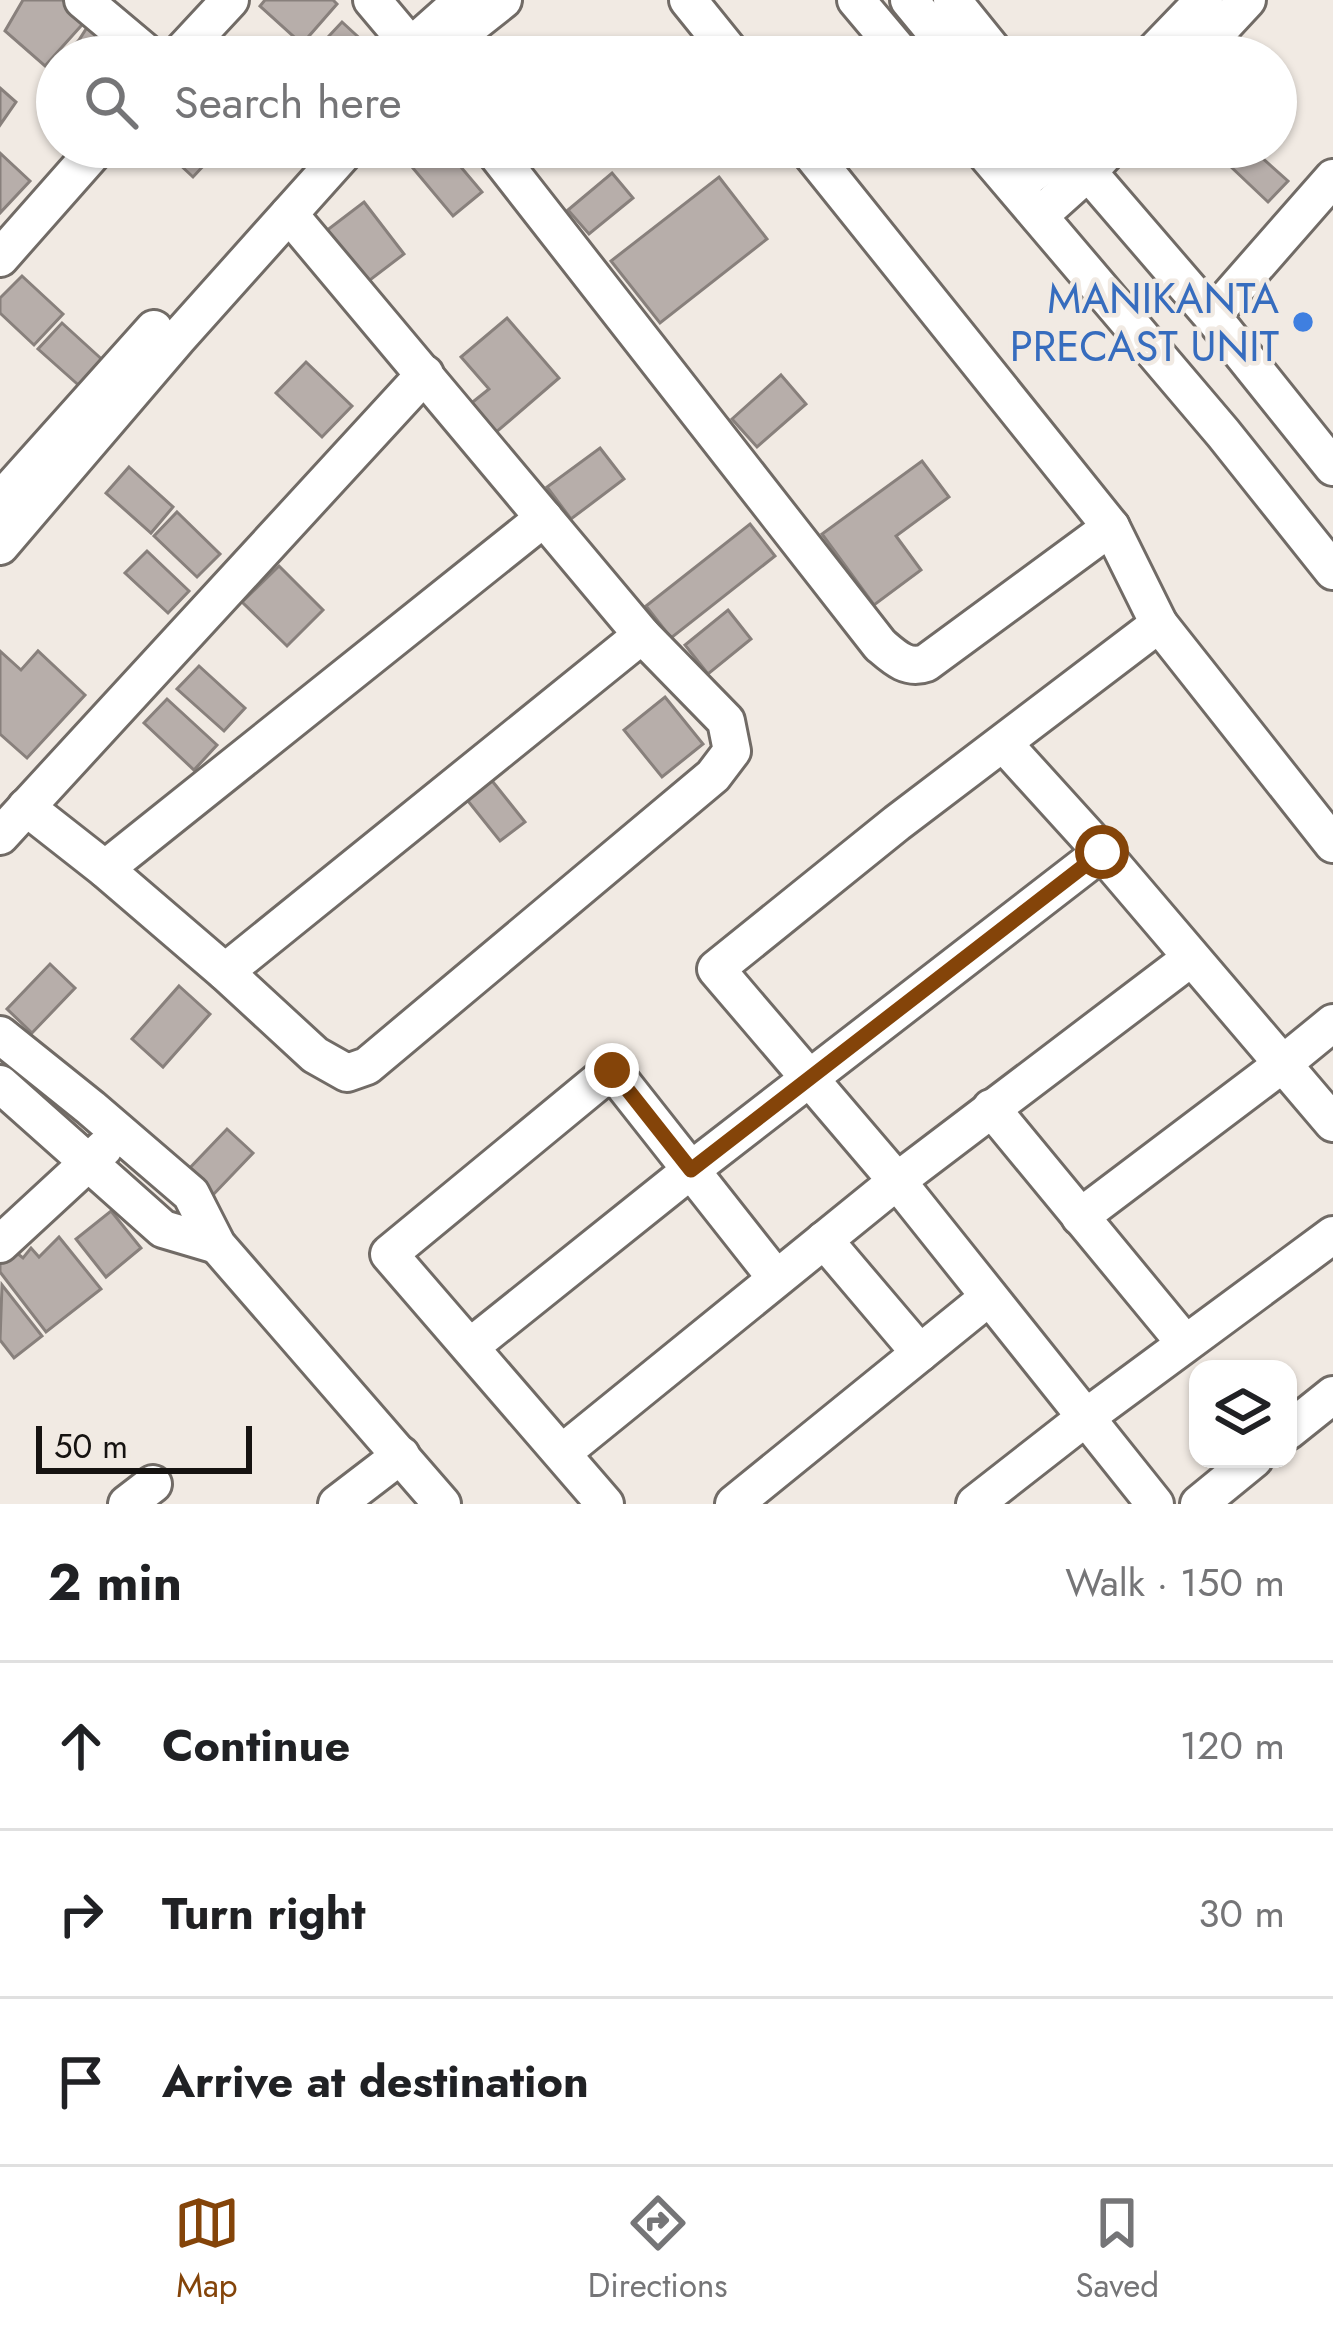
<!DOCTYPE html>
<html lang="en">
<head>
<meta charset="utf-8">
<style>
	:root { --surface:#fff; --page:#f2f2f2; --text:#202124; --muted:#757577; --line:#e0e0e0; --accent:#844409 }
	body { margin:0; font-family:Jost,sans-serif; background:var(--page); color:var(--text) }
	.controls { position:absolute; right:36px; bottom:36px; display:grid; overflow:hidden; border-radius:24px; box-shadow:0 3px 9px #0004 }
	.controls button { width:108px; height:108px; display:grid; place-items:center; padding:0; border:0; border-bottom:3px solid var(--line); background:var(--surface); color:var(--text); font:60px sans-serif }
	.scale { position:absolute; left:36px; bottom:30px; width:216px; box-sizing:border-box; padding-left:12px; border:6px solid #161311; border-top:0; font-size:33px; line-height:42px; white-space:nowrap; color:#161311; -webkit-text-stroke:9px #f1eae3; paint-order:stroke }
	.stop { position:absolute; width:36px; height:36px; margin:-27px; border:9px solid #844409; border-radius:50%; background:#fff }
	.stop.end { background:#844409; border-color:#fff; box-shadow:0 3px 12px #0008 }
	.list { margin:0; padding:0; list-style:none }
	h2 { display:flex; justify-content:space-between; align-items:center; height:156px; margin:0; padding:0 48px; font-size:51px }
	h2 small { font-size:39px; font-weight:400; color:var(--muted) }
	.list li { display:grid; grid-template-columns:78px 1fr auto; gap:36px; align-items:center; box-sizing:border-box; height:168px; padding:0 48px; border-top:3px solid var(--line) }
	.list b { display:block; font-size:45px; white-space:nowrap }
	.list em { font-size:39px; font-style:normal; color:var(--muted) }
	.icon { flex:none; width:66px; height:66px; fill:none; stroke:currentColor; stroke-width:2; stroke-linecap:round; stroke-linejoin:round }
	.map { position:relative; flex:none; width:1333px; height:1504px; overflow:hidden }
	.search { position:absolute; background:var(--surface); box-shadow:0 3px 9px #0004; left:36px; right:36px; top:36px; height:132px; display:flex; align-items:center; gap:30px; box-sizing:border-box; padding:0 42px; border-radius:66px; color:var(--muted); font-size:45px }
	.sheet { height:660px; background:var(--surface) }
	nav { display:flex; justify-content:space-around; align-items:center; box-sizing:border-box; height:168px; border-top:3px solid var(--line); background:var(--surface); font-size:33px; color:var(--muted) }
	nav a { display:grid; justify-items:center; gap:6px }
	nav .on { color:var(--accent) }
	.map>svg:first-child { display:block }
	.building { fill:#b7aeaa; stroke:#88807c; stroke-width:3 }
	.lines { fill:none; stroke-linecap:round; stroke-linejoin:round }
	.minor-casing { stroke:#716b66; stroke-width:42 }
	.minor { stroke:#fff; stroke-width:36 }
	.route { stroke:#844409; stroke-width:15 }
	.shop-dot { fill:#3f7fe0; stroke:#f1eae3; stroke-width:4.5 }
	.labels { text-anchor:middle; stroke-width:9; stroke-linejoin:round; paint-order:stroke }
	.shop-label { font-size:42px; fill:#366cbe; stroke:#f1eae3; text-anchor:end }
</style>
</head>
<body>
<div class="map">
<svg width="1333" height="1504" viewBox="0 0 1333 1504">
	<rect width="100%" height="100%" fill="#f1eae3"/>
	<g class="building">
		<polygon points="23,0 71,0 89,17 45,66 5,31"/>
		<polygon points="265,0 333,0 337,4 302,44 260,6"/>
		<polygon points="93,18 143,57 64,57 79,40"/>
		<polygon points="342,22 380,57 321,57 315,51"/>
		<polygon points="506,41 520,57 488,57"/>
		<polygon points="0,88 16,102 0,125"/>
		<polygon points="161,147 221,147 193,177"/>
		<polygon points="437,147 444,147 482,192 453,216 412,167"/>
		<polygon points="1246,147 1250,147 1288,181 1268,202 1229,165"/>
		<polygon points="0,153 30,181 0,213"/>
		<polygon points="612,173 633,198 589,234 568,210"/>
		<polygon points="719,177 767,239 660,323 611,261"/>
		<polygon points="364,202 404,254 366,283 326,231"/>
		<polygon points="22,276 63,314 34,345 0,313 0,298"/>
		<polygon points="507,318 559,378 494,434 469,405 489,389 461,357"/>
		<polygon points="62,323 107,364 84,390 38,349"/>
		<polygon points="306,362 352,406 322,437 276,393"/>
		<polygon points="781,375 806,404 757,447 732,419"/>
		<polygon points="600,448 624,479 571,519 547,487"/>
		<polygon points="922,461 949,497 896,536 921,570 874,605 822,534"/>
		<polygon points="129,467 173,507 151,533 106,493"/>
		<polygon points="177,512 220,554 197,577 154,536"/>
		<polygon points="750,524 775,556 671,638 646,606"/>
		<polygon points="147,551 189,591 168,613 125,573"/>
		<polygon points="279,566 323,610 287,646 242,602"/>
		<polygon points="728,610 751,639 708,674 685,645"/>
		<polygon points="0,651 21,670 38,651 85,695 27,758 0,734"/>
		<polygon points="199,666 245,708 224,731 177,689"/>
		<polygon points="665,697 703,744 662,777 624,730"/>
		<polygon points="167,699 217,745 194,770 144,723"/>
		<polygon points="489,777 525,822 500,841 464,796"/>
		<polygon points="50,964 75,988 32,1033 7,1009"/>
		<polygon points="179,986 210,1014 163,1067 132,1039"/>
		<polygon points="227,1129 253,1153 211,1197 185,1173"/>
		<polygon points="111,1211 141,1248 106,1277 76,1239"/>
		<polygon points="59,1237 101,1289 46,1332 0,1272 0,1262 13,1250 23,1258 31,1248 39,1257"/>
		<polygon points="2,1285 42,1336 14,1358 0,1340"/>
	</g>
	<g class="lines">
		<g class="minor-casing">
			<g id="minor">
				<polyline points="83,0 151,57"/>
				<polyline points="372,0 420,57"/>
				<polyline points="688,0 734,57"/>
				<polyline points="856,0 904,57"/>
				<polyline points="909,0 956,57"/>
				<polyline points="952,0 998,57"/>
				<polyline points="177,57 230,0"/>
				<polyline points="399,57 463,0"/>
				<polyline points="431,57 503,0"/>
				<polyline points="1149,57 1204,0"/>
				<polyline points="1194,57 1247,0"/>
				<path d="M 491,147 L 880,645 C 894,657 907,670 926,663 L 1111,527"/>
				<polyline points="806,147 1111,527 1159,624 897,823 716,969 897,1181 1155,1504"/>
				<polyline points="980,147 1223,433 1333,571"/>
				<polyline points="1071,147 1088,172 1212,316 1333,467"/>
				<polyline points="1015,187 1044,165 1061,147"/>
				<polyline points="1039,216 1088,172 1111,147"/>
				<polyline points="0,258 98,147"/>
				<polyline points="1212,316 1333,178"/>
				<polyline points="0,501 154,329"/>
				<polyline points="0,546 177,339 349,147"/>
				<polyline points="1159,624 1333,844"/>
				<polyline points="1004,744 1102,852 1333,1123"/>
				<polyline points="26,807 105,869 225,972 315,1055 347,1073 367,1066 713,776 732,751 726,721 642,635 289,214"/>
				<polyline points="0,836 425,374"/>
				<polyline points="105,869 544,518"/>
				<polyline points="225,972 642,635"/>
				<polyline points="0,1035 91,1108 191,1194 217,1245 442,1504"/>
				<polyline points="0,1084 163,1229 217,1245"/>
				<polyline points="991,1108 1185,1343"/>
				<polyline points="1080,1217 1284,1063 1333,1023"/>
				<polyline points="824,1240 920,1353"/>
				<polyline points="0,1244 104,1148"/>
				<polyline points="470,1347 691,1170 1102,852"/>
				<polyline points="1288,1431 1333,1395"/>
				<polyline points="562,1453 897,1181 1191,958"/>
				<polyline points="127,1504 153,1484"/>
				<polyline points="337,1504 401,1455"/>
				<polyline points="605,1504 389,1254 612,1070 776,1278"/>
				<polyline points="734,1504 989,1297"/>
				<polyline points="975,1504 1085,1418 1333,1235"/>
				<polyline points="1199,1504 1254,1459"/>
			</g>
		</g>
		<use href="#minor" class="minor"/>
	</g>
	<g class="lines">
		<polyline class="route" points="612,1070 691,1170 1102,852"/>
	</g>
	<circle class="shop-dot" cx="1303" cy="322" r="12"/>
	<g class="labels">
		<g class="shop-label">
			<text x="1279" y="313">MANIKANTA<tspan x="1279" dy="48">PRECAST UNIT</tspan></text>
		</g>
	</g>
</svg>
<div class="controls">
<button><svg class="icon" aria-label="layers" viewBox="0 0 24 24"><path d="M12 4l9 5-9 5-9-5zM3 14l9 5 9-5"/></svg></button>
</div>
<div class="scale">50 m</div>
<div class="stop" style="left:1102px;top:852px"></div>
<div class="stop end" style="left:612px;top:1070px"></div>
<div class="search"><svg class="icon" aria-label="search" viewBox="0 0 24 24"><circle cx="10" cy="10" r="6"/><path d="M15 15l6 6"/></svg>Search here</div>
</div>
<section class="sheet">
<h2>2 min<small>Walk · 150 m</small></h2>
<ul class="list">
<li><svg class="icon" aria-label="ahead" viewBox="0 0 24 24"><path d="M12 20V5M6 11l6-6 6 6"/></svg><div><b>Continue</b></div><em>120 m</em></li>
<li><svg class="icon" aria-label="right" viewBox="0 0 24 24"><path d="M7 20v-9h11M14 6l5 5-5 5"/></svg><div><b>Turn right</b></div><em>30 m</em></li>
<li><svg class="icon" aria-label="arrive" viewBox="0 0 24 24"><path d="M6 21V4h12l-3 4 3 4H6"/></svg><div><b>Arrive at destination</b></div></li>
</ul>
</section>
<nav>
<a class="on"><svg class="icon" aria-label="map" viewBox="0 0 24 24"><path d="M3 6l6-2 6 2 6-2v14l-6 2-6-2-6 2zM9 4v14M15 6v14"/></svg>Map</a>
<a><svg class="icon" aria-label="directions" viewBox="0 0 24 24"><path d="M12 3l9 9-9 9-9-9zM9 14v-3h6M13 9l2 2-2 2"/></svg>Directions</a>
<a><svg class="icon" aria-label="saved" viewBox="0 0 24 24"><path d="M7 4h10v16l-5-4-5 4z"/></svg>Saved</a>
</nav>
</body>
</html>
